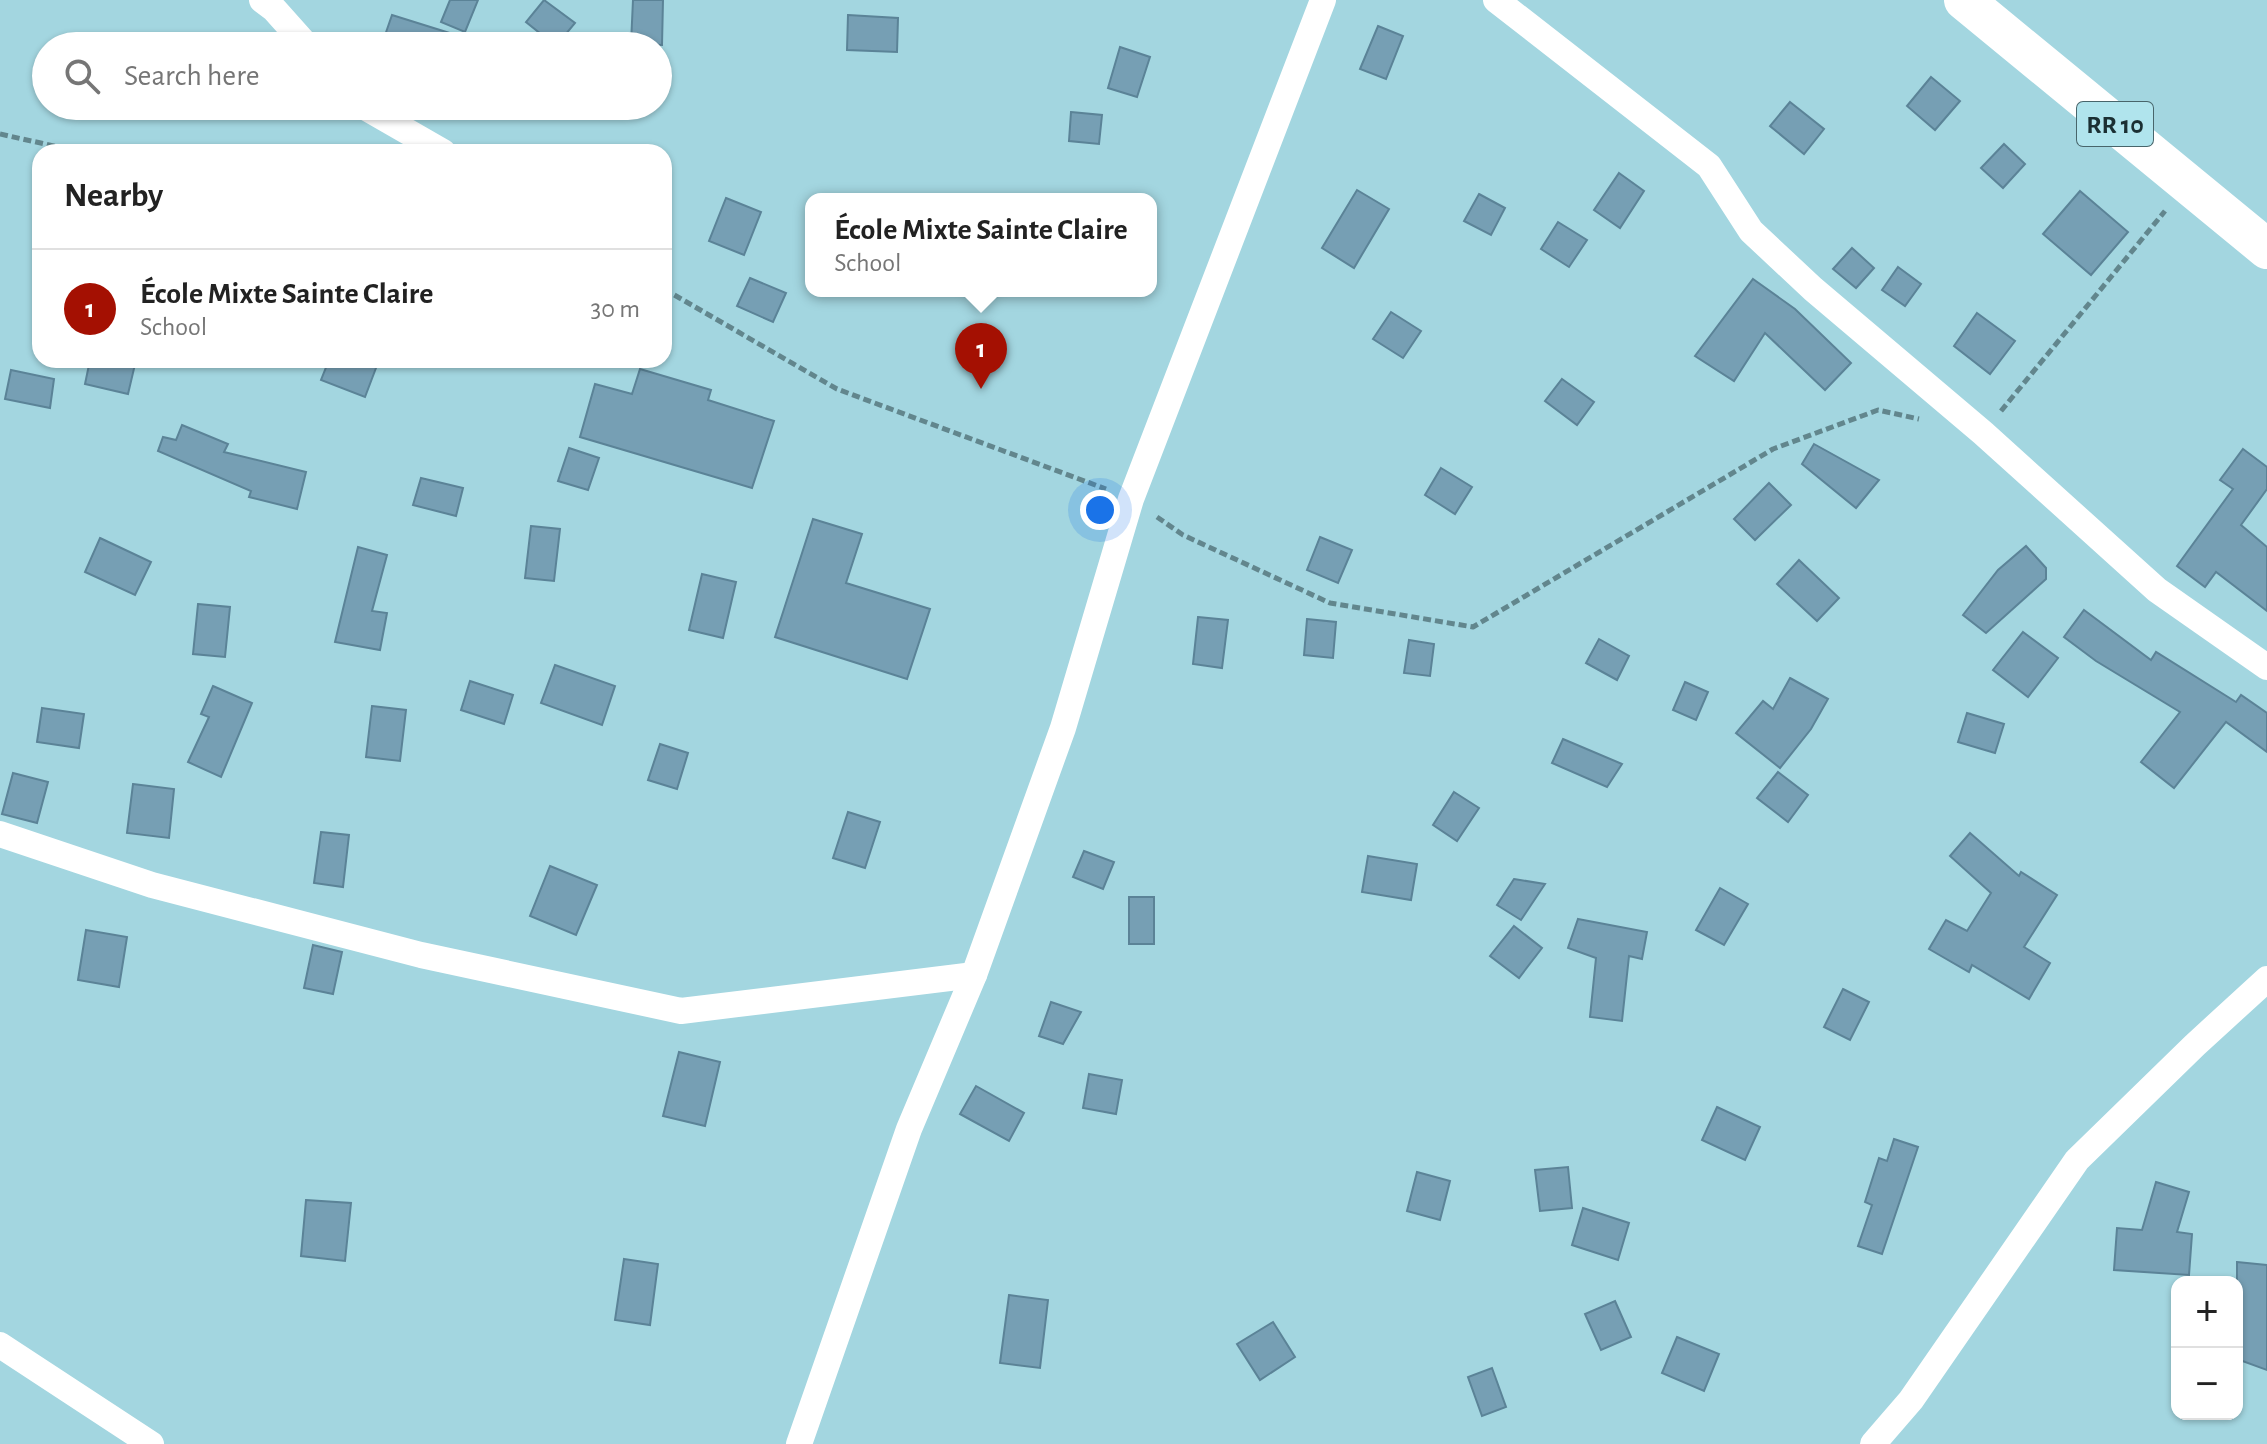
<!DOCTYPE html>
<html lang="en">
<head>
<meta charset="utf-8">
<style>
	:root { --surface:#fff; --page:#f2f2f2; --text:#222; --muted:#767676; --line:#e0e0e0; --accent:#a41002 }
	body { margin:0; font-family:"Alegreya Sans",sans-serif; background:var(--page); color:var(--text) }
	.controls { position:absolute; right:24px; bottom:24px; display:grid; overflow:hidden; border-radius:16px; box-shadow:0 2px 6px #0004 }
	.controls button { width:72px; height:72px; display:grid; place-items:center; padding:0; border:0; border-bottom:2px solid var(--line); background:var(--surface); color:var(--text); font:40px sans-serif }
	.you { position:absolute; left:1100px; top:510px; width:28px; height:28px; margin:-20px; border:6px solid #fff; border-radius:50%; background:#1a73e8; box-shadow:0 0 0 12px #1a73e833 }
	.badge { display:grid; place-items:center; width:52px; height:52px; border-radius:50%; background:var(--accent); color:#fff; font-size:26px; font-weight:700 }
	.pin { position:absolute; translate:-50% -66px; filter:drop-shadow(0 2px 4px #0008) }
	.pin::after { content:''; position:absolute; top:42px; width:28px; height:24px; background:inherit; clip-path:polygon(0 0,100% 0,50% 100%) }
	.popup { position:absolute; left:805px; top:193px; width:352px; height:104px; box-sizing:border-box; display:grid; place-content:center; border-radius:16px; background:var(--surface); filter:drop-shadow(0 2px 6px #0005); font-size:26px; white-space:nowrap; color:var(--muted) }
	.popup b { font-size:30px; color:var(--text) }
	.popup::after { content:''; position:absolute; left:50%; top:100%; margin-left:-16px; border:16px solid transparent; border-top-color:var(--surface) }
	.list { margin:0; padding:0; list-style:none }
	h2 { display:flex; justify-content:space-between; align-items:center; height:104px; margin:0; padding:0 32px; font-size:34px }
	h2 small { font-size:26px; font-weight:400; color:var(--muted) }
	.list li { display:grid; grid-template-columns:52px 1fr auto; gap:24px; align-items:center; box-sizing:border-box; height:120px; padding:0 32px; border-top:2px solid var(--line) }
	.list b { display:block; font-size:30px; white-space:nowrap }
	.list p { margin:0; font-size:26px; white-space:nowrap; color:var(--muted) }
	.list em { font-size:26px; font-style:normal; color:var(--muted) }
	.icon { flex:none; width:44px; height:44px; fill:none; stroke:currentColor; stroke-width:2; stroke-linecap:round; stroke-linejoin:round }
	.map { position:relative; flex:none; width:2267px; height:1444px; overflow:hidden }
	.search { position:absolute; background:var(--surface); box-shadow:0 2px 6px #0004; left:32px; top:32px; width:640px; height:88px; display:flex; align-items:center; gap:20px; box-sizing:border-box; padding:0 28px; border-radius:44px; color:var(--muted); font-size:30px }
	.panel { position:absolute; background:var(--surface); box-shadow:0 2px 6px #0004; left:32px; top:144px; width:640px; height:224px; border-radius:24px }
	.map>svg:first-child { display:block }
	.building { fill:#769fb4; stroke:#5b8397; stroke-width:2 }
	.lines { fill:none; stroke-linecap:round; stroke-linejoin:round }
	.path { stroke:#62868d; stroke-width:5; stroke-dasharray:8 4; stroke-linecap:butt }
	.minor { stroke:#fff; stroke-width:26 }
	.primary { stroke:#fff; stroke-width:40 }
	.labels { text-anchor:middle; stroke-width:6; stroke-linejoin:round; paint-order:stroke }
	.shield { fill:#b0e4ed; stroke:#48656b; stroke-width:2 }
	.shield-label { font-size:26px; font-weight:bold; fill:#1b2f33 }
</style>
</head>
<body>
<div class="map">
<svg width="2267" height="1444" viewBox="0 0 2267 1444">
	<rect width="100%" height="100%" fill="#a3d6e0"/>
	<g class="building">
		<polygon points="450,0 478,0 465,32 441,22"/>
		<polygon points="544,0 575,23 556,46 526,22"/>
		<polygon points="633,0 663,0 662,45 631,44"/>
		<polygon points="392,15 472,40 471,46 398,46 383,41"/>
		<polygon points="848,15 898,18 897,52 847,50"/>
		<polygon points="1378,26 1403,36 1386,79 1360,69"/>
		<polygon points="1120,47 1150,57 1137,97 1108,88"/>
		<polygon points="1931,77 1960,101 1935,130 1907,106"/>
		<polygon points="1790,102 1824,129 1804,154 1770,126"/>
		<polygon points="1071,112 1102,115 1099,144 1069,141"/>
		<polygon points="2004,144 2025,164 2003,188 1981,168"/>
		<polygon points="1619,173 1644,191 1620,228 1594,210"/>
		<polygon points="1357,190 1389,209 1354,268 1322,248"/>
		<polygon points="2080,191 2128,232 2091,275 2043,234"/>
		<polygon points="1479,194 1505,208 1491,235 1464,221"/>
		<polygon points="726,198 761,212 744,255 709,241"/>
		<polygon points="1558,222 1587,240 1569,267 1541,249"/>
		<polygon points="1852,248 1874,268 1856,288 1833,269"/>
		<polygon points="1898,267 1921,284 1905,306 1882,290"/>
		<polygon points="750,278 786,293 773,322 737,306"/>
		<polygon points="1753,279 1795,309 1851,363 1825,390 1765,333 1734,381 1695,356"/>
		<polygon points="1391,312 1421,331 1403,358 1373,339"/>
		<polygon points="1977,313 2015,341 1990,374 1954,346"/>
		<polygon points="90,360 136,360 128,394 85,384"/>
		<polygon points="329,360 379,360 365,397 321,380"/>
		<polygon points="640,369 711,390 708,400 774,421 752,488 580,437 595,384 632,394"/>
		<polygon points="11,370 54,379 50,408 5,399"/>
		<polygon points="1562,379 1594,402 1577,425 1545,401"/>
		<polygon points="182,425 228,444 224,452 306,472 297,509 249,497 251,491 158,451 163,437 176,440"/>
		<polygon points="1814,444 1879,480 1856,508 1802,464"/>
		<polygon points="569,448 599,458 588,490 558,481"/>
		<polygon points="2243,449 2267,467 2267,489 2241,525 2267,547 2267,611 2216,572 2205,587 2177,566 2233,489 2220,480"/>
		<polygon points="1441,468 1472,487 1455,514 1425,495"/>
		<polygon points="421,478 463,488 456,516 413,505"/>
		<polygon points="1769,483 1791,505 1755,540 1734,519"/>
		<polygon points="813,519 862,534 846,583 930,609 907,679 775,637"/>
		<polygon points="531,526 560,529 554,581 525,578"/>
		<polygon points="1320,537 1352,550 1338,583 1307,570"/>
		<polygon points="100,538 151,562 135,595 85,572"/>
		<polygon points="2026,546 2046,568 2046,579 1986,633 1963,615 1998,570"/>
		<polygon points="358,547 387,555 372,611 387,613 380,650 335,642"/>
		<polygon points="1799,560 1839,598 1817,621 1777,584"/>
		<polygon points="702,574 736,582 723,638 689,630"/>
		<polygon points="198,604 230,607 225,657 193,654"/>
		<polygon points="2084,610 2151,660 2156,652 2236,702 2241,695 2267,713 2267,752 2226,722 2174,788 2141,762 2180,712 2096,661 2064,637"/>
		<polygon points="1198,617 1228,620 1222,668 1193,664"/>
		<polygon points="1307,619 1336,622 1333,658 1304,655"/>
		<polygon points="2023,632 2058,658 2028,697 1993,670"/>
		<polygon points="1599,639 1629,656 1617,680 1586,663"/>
		<polygon points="1409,640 1434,644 1430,676 1404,673"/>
		<polygon points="555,665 615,686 602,725 541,703"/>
		<polygon points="1790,678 1828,699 1811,729 1780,768 1736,733 1763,701 1773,709"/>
		<polygon points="470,681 513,695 504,724 461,710"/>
		<polygon points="1685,682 1708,692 1696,720 1673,710"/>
		<polygon points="213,686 252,703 221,777 188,762 209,717 201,714"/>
		<polygon points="372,706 406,710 400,761 366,757"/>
		<polygon points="42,708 84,714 79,748 37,742"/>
		<polygon points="1967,713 2004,724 1995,753 1958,742"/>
		<polygon points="1563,739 1622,764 1607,787 1552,763"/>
		<polygon points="660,744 688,753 677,789 648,780"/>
		<polygon points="1778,772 1808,795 1788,822 1757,798"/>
		<polygon points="13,773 48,782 37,823 2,814"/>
		<polygon points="133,784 174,789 169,838 127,833"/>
		<polygon points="1454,792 1479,808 1457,841 1433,825"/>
		<polygon points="848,812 880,822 865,868 833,858"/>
		<polygon points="321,832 349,835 343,887 314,883"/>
		<polygon points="1970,833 2019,876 2021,872 2057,895 2024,947 2050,963 2029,999 1972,965 1969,972 1929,949 1946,920 1967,931 1991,893 1950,856"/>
		<polygon points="1084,851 1114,862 1103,889 1073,877"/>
		<polygon points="1368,856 1417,864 1411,900 1362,892"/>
		<polygon points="550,866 597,885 576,935 530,916"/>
		<polygon points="1514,879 1545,884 1521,920 1497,905"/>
		<polygon points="1720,888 1748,904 1724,945 1696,930"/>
		<rect x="1129" y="897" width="25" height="47"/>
		<polygon points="1578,919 1647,932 1642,959 1629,956 1622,1021 1590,1017 1596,958 1568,948"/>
		<polygon points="1514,926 1542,948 1519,978 1490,956"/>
		<polygon points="86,930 127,937 119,987 78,980"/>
		<polygon points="313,945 342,952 333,994 304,988"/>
		<polygon points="1843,989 1869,1002 1850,1040 1824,1027"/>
		<polygon points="1051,1002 1081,1012 1063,1044 1039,1036"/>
		<polygon points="679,1052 720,1062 705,1126 663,1116"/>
		<polygon points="1089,1074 1122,1080 1116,1114 1083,1108"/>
		<polygon points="976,1086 1024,1113 1009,1141 960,1114"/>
		<polygon points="1717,1107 1760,1127 1745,1160 1702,1140"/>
		<polygon points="1894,1139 1918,1147 1882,1254 1858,1246 1872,1205 1865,1202 1879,1158 1887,1161"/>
		<polygon points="1568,1167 1572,1208 1540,1211 1535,1170"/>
		<polygon points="1417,1172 1450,1181 1440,1220 1407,1211"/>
		<polygon points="2156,1182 2189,1192 2177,1232 2192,1234 2189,1275 2114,1270 2117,1228 2142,1230"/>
		<polygon points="306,1200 351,1203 345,1261 301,1256"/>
		<polygon points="1583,1208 1629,1223 1618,1260 1572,1245"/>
		<polygon points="624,1259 658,1264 650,1325 615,1320"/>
		<polygon points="2237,1262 2267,1265 2267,1370 2237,1359"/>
		<polygon points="1009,1295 1048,1300 1040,1368 1000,1363"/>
		<polygon points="1615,1301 1631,1337 1601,1350 1585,1314"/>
		<polygon points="1273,1322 1295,1357 1260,1380 1237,1344"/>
		<polygon points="1677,1337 1719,1354 1704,1391 1662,1373"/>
		<polygon points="1492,1368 1506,1407 1482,1416 1468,1377"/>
	</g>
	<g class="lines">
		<g class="path">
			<polyline points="0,134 81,152"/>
			<polyline points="664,289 837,389 1106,489"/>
			<polyline points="2001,411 2165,211"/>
			<polyline points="1157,517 1183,535 1330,603 1473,627 1773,449 1878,410 1919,419"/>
		</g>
		<g class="minor">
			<polyline points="262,0 274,9 307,46"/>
			<polyline points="1496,0 1709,166 1751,231 1813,289 1983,433 2157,590 2267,667"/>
			<polyline points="363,106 443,152"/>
			<polyline points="0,834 152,885 421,955 681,1011 974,975"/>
			<polyline points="0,1345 151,1444"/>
			<polyline points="799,1444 909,1129 974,975 1063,728 1131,499 1323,0"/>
			<polyline points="1873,1444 1911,1400 2077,1160 2195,1045 2267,979"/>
		</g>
		<polyline class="primary" points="1964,0 2267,249"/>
	</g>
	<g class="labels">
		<rect class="shield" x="2077" y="102" width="76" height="44" rx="6"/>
		<g class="shield-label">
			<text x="2115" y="133">RR 10</text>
		</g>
	</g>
</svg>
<div class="controls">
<button>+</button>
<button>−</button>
</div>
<div class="you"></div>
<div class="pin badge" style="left:981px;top:389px">1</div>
<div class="popup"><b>École Mixte Sainte Claire</b>School</div>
<div class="search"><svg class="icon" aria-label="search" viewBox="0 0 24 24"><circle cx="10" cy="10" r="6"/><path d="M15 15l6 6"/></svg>Search here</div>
<section class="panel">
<h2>Nearby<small></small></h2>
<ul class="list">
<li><span class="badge">1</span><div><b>École Mixte Sainte Claire</b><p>School</p></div><em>30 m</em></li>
</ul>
</section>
</div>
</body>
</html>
